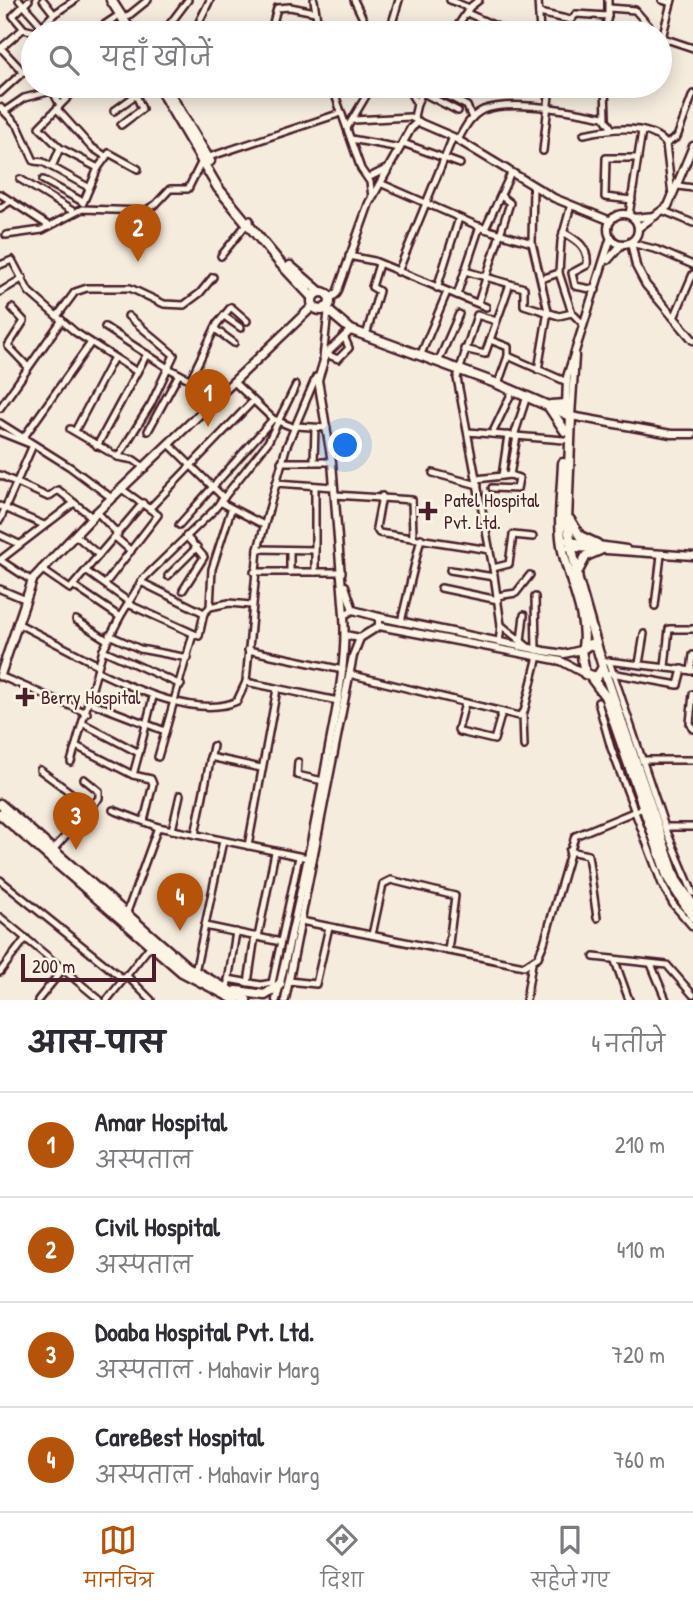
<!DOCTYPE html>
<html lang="hi">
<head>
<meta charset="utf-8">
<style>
	:root { --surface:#fff; --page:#f2f2f3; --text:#2b2b33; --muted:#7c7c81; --line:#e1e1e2; --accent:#b45309 }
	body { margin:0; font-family:"Patrick Hand","Playpen Sans Deva",sans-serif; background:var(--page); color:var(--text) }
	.scale { position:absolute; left:21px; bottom:18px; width:135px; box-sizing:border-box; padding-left:7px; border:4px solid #4a1f2b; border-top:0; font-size:19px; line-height:24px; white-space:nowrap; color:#4a1f2b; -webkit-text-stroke:5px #fcf5e5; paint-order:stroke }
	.you { position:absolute; left:346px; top:446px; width:24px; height:24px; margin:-18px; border:5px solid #fff; border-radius:50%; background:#1a73e8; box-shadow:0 0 0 10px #1a73e833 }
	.badge { display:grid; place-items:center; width:46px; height:46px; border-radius:50%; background:var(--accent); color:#fff; font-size:23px; font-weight:700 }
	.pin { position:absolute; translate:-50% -58px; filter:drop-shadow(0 2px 4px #0008) }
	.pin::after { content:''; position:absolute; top:37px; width:24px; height:21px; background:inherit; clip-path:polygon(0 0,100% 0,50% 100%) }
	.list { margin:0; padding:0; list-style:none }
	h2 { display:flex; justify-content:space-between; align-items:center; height:91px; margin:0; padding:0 28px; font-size:30px }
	h2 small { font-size:23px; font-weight:400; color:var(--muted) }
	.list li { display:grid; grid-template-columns:46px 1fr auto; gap:21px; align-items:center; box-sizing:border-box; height:105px; padding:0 28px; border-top:2px solid var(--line) }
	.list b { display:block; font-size:26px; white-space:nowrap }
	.list p { margin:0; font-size:23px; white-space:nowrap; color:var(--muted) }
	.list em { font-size:23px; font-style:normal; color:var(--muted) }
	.icon { flex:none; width:38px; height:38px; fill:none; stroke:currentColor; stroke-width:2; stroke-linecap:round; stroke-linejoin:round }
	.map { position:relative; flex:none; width:693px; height:1000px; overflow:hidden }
	.search { position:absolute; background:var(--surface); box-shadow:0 4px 18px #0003; left:21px; right:21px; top:21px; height:77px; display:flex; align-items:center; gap:18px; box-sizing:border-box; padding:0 24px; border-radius:38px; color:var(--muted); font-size:26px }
	.sheet { height:511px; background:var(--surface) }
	nav { display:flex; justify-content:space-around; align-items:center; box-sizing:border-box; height:98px; border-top:2px solid var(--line); background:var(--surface); font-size:19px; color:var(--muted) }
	nav a { display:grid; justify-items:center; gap:4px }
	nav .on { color:var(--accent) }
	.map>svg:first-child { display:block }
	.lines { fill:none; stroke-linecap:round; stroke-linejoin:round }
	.minor-casing { stroke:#4a1f2b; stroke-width:10 }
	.tertiary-casing { stroke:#4a1f2b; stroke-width:11 }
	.secondary-casing { stroke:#4a1f2b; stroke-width:12 }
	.primary-casing { stroke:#4a1f2b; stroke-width:13 }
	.trunk-casing { stroke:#4a1f2b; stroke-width:13 }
	.minor { stroke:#fcf5e5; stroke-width:5 }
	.tertiary { stroke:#fcf5e5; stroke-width:6 }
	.secondary { stroke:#fcf5e5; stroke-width:7 }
	.primary { stroke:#fcf5e5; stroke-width:8 }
	.trunk { stroke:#fcf5e5; stroke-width:8 }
	.poi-dot { fill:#4a1f2b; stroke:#fcf5e5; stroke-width:2.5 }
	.labels { text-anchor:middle; stroke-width:5; stroke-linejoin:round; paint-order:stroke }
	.poi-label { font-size:19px; fill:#4a1f2b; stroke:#fcf5e5; text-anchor:start }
</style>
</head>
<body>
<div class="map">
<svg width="693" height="1000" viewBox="0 0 693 1000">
	<rect width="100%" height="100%" fill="#f5ecde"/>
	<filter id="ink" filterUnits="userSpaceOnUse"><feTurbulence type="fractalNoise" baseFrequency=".0143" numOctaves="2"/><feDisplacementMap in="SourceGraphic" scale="14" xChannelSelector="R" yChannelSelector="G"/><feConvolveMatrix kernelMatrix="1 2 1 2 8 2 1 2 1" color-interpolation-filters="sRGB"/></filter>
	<g filter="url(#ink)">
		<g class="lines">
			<g class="minor-casing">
				<g id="minor">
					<polyline points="19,0 42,26"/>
					<polyline points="43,0 54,14 75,0"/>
					<polyline points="314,0 319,33"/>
					<polyline points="354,0 367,27 376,33"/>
					<polyline points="450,0 469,8"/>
					<polyline points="538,0 540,33"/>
					<polyline points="662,0 671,3 672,0"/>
					<polyline points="609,8 635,10 655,33"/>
					<polyline points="467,13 511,33"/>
					<polyline points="539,13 571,20 576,14 608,16 608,0"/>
					<polyline points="123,20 148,0"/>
					<polyline points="392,23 416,33"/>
					<polyline points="24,29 13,16 29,0"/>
					<polyline points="36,32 54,14"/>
					<polyline points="92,33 116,17"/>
					<polyline points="163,33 188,0"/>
					<polyline points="198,33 196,28 210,0"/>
					<polyline points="218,33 221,33"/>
					<polyline points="260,33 263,29 272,27 277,8 290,7 315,12"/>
					<polyline points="299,33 301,30 314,33"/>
					<polyline points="358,33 365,23"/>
					<polyline points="389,33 399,0"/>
					<polyline points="453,33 470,7 479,0"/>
					<polyline points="604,33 608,16"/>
					<polyline points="660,37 693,48"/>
					<polyline points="662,38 671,3"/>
					<polyline points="0,47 23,72"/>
					<polyline points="1,48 23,29 40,33"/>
					<polyline points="50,86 60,105"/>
					<polyline points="332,86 361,169 370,182 372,197"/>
					<polyline points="406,86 417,104 414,117"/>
					<polyline points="605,86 606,118"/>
					<polyline points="421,92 458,111"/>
					<polyline points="0,93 33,63"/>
					<polyline points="448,96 467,106 472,118"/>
					<polyline points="417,104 424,86"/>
					<polyline points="0,107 18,126 34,161 43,162 88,187"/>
					<polyline points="57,109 90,146 105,156"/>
					<polyline points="5,111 24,98 52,91"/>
					<polyline points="114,111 140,92 138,86"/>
					<polyline points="354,120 410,117 420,122"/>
					<polyline points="121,125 142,109 136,95"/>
					<polyline points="347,128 372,86"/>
					<path d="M 584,134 C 607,129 649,122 666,144 L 672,195"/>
					<polyline points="351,139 400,148"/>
					<path d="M 458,140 C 464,129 470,116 483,110 C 511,99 575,111 604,117 L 612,129"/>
					<polyline points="403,143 460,164"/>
					<polyline points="666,144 677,137 693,94"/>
					<polyline points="60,148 39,127 79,86"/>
					<polyline points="543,151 550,86"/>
					<polyline points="52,167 60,148 98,168 109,153 138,169"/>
					<polyline points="368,178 388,168"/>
					<polyline points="20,179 74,212"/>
					<polyline points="43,180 83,202"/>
					<polyline points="380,183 485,229 532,243"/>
					<polyline points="533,186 532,243 548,311 538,370"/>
					<polyline points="678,186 693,188"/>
					<polyline points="0,194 49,226"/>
					<polyline points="632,200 605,197 606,158 638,158"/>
					<polyline points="83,203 98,168"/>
					<polyline points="0,208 11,201"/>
					<polyline points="664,211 693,223"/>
					<polyline points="629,215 642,131"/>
					<polyline points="480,226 465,271 524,288 524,305 559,316 572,313 583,324"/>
					<polyline points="485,229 511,173"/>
					<path d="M 563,232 C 577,240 589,247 587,265 L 572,273 L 575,286 L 596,290"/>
					<polyline points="6,235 42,230 82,209 145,211 156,204 170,189 188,189 203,159 341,113"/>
					<polyline points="631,243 658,250 693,265"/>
					<polyline points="221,256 250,220"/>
					<polyline points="349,256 374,261 486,307"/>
					<polyline points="0,265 12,260 29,292 75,332 137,372 97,446"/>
					<polyline points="398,272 453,137"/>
					<polyline points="559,273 561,241 571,205"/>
					<polyline points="541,279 559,273 572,313"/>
					<polyline points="437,288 459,218"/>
					<polyline points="0,292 23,278"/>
					<polyline points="457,295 465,271"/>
					<polyline points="478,303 510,203 501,196"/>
					<polyline points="12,308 24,321 8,346 28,367"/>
					<polyline points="58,315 75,292 87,288 130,288 164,304 184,305 200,293 213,277"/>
					<polyline points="224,316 241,328"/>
					<polyline points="674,318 693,274"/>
					<polyline points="496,321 477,315 457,378 493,568 501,625 499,643"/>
					<polyline points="105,327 168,368 221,396"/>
					<polyline points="215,329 234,343"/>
					<polyline points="367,332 379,291 372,287 379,264"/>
					<polyline points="490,340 508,347 508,356"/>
					<polyline points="464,349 485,354 510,284"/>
					<polyline points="326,354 338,359 349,348 344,336"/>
					<polyline points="421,354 447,292"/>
					<polyline points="323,358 328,312"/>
					<polyline points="439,360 459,314"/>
					<polyline points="137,372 147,354"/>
					<polyline points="190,380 217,324 231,307 247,321"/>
					<polyline points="235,383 273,419 295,428"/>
					<polyline points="498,384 508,356 567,382"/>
					<polyline points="0,408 62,320"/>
					<polyline points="0,423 70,467 113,499"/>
					<polyline points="296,426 327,428"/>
					<polyline points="70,429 118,457 134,460 145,468"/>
					<polyline points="75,431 113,359"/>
					<polyline points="148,431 179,374"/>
					<polyline points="0,432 30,444"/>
					<polyline points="468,432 564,440"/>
					<polyline points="492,434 513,390"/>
					<polyline points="514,436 527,396"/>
					<polyline points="24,437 90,344"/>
					<polyline points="170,445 224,498"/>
					<polyline points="118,457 151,404 174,355 128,316"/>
					<polyline points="281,462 332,462"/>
					<polyline points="314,462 315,428"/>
					<polyline points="433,473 478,485"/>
					<polyline points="0,475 48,497 58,490 92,517"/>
					<polyline points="510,475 517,436"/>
					<polyline points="502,476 508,435"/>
					<polyline points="477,479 510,475 519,478 517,489 492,488"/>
					<polyline points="276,483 334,487"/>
					<polyline points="315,486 315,572"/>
					<polyline points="335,495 412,500 413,537"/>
					<polyline points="382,496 376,528 379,533 490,550"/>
					<polyline points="220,502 264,525"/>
					<polyline points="0,506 44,525"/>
					<polyline points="150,508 253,401"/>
					<polyline points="231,510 212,569 210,607 229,603 251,605"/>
					<polyline points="97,512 118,534"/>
					<polyline points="0,520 33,445"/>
					<polyline points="179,525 273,419"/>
					<polyline points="0,535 19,544"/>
					<polyline points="75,535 99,555"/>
					<polyline points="115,537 131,551"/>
					<polyline points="258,549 315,550"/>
					<polyline points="0,560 74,503"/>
					<polyline points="0,560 32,581"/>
					<polyline points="493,568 509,564 513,535 533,537"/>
					<polyline points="41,569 70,589 143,503"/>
					<polyline points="450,570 494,577"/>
					<polyline points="86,571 129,602"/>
					<polyline points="254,572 342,572"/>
					<polyline points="290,572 290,550"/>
					<polyline points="168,576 197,547"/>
					<polyline points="141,582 204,613"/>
					<polyline points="105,584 158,515 123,490"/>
					<polyline points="74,586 120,617"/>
					<polyline points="441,588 498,600"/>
					<polyline points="0,589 24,599"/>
					<polyline points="183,590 204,557 186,536"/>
					<polyline points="497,596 516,593 530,575"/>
					<polyline points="535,597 536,650"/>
					<polyline points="128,604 199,636 204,613 210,607"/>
					<polyline points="655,606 661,555"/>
					<polyline points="76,620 107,640"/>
					<polyline points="401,622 421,538"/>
					<polyline points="17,623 98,665"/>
					<polyline points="501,625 528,647"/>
					<polyline points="109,635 140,649 188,658"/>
					<polyline points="521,641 524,615"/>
					<polyline points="103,650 181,685"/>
					<polyline points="248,650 343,670"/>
					<polyline points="607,661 693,671"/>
					<polyline points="609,661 665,827 693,893"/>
					<polyline points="639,664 644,634"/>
					<polyline points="665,667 669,629 693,629"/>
					<path d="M 97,671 C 132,688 199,719 237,701 L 246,682 L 258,549 L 286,448 L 316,377"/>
					<polyline points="691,671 693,655"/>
					<polyline points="611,673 678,685 682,669"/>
					<polyline points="349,674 519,716 524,712 538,656"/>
					<polyline points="0,676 87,713"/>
					<polyline points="246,682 338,701"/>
					<polyline points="693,694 690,723 693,729"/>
					<polyline points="89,702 165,731"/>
					<polyline points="598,702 611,748 662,884 673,904 693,927"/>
					<polyline points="465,703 458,730 460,732 494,740 502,712"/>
					<polyline points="523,714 524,746"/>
					<polyline points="84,724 139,753 133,775 151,779 153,784 144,821"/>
					<polyline points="76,746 133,775"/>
					<polyline points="139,753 153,697"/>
					<polyline points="158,757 193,634"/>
					<polyline points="210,757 261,768"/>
					<polyline points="642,760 693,760"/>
					<polyline points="71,762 103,650 120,617 143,579 214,510 268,442 296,385"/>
					<polyline points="298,762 297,775 323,781"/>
					<polyline points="40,770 90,807"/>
					<polyline points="113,810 158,827 308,858"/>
					<polyline points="665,827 693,827"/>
					<polyline points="172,830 180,795"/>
					<polyline points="195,835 213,746"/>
					<polyline points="248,846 277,689"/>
					<polyline points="52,851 99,798 99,791 84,779"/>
					<polyline points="569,851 588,855 597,918"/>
					<polyline points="0,880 123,979"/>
					<polyline points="126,915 158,827"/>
					<polyline points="0,917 100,1000"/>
					<polyline points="301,921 524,966 538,957 544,943 575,836 643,808"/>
					<polyline points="205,926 281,942"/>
					<polyline points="372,935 383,884 391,880 455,896 448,951"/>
					<polyline points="258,937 275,852"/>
					<polyline points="594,957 667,965 693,995"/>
					<polyline points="615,961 629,1000"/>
					<polyline points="651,964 666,1000"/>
					<polyline points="0,972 26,938"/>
					<polyline points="195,972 223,841"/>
					<polyline points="126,975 151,1000"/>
					<polyline points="228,979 261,985 272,983 299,857"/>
					<polyline points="289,981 316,984 329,927"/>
					<polyline points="248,983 255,936"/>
					<polyline points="227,988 236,932"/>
					<polyline points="38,1000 63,969"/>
					<polyline points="107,1000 151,945"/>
					<polyline points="526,1000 532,963"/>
				</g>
			</g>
			<g class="tertiary-casing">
				<g id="tertiary">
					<circle cx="623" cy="229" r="15"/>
					<polyline points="633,218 655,216"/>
					<polyline points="638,228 668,206 693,146"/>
					<polyline points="631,242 636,266 646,285 693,340"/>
					<polyline points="608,260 622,244"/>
					<polyline points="329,300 337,293 369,203 411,128 418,122 453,137 554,198 611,221"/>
					<polyline points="575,356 571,416 671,434 693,434"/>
					<polyline points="566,408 567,377 611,237"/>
					<polyline points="562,540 626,549"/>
					<polyline points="563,547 693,556"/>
					<polyline points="345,586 353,610"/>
					<polyline points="344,615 332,462 318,380 326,354 351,330"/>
					<polyline points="379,617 544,651 564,654 581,650"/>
					<polyline points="379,626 561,661 585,674"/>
					<path d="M 276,1000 C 295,920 313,839 327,758 C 336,710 347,664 344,615 L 353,610 L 379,617 L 379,626 L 360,638 L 345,635"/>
					<polyline points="285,1000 353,656 360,638"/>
				</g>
			</g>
			<g class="secondary-casing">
				<polyline id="secondary" points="0,676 33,579 97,512 313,306"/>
			</g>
			<g class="primary-casing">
				<g id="primary">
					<polyline points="111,0 132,33"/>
					<polyline points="158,86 218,188 280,263 312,297"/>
					<polyline points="165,86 210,161"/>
					<polyline points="290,266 320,292"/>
					<circle cx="321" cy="301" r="9"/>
					<polyline points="325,308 351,330 498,384 571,416 567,522 578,580 597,647"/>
					<polyline points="551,405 566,404"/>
					<polyline points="549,407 565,431"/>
					<path d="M 563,463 C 562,492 557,522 563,551 C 569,581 588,615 583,647"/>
					<polyline points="570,520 580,536 597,544"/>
					<polyline points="577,573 586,556 600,550"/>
					<polygon points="590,644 597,647 603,667 597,677 585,674 581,650"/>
					<polyline points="603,667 676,880 693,905"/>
					<polyline points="590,676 605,696 668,878 693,917"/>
				</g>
			</g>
			<g class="trunk-casing">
				<g id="trunk">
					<polyline points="0,804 187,967 246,1000"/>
					<polyline points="0,814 182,972 236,1000"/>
					<polyline points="237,991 265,995 280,984"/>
				</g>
			</g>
			<use href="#minor" class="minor"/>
			<use href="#tertiary" class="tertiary"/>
			<use href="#secondary" class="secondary"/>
			<use href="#primary" class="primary"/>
			<use href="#trunk" class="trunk"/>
		</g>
	</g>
	<g class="poi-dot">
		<path d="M424.5 500.5h7v7h7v7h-7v7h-7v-7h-7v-7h7z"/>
		<path d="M21.5 686.5h7v7h7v7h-7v7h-7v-7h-7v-7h7z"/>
	</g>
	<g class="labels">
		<g class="poi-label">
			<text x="444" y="507">Patel Hospital<tspan x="444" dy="22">Pvt. Ltd.</tspan></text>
			<text x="41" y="704">Berry Hospital</text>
		</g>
	</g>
</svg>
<div class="scale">200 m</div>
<div class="you"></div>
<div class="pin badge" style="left:208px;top:427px">1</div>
<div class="pin badge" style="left:138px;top:262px">2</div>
<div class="pin badge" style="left:76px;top:850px">3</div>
<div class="pin badge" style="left:180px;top:931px">4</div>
<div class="search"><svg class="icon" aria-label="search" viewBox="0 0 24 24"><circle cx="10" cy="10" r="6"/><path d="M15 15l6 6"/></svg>यहाँ खोजें</div>
</div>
<section class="sheet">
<h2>आस-पास<small>4 नतीजे</small></h2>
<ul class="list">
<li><span class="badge">1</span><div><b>Amar Hospital</b><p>अस्पताल</p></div><em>210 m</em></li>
<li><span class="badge">2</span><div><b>Civil Hospital</b><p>अस्पताल</p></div><em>410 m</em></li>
<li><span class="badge">3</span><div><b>Doaba Hospital Pvt. Ltd.</b><p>अस्पताल · Mahavir Marg</p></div><em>720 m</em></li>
<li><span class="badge">4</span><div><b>CareBest Hospital</b><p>अस्पताल · Mahavir Marg</p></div><em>760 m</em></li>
</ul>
</section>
<nav>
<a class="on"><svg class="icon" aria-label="map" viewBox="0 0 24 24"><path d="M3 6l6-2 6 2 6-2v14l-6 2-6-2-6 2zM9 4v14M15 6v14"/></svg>मानचित्र</a>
<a><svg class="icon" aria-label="directions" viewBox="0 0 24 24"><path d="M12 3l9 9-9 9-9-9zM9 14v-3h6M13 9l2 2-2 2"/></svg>दिशा</a>
<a><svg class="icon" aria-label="saved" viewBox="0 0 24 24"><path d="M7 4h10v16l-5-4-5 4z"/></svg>सहेजे गए</a>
</nav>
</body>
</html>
